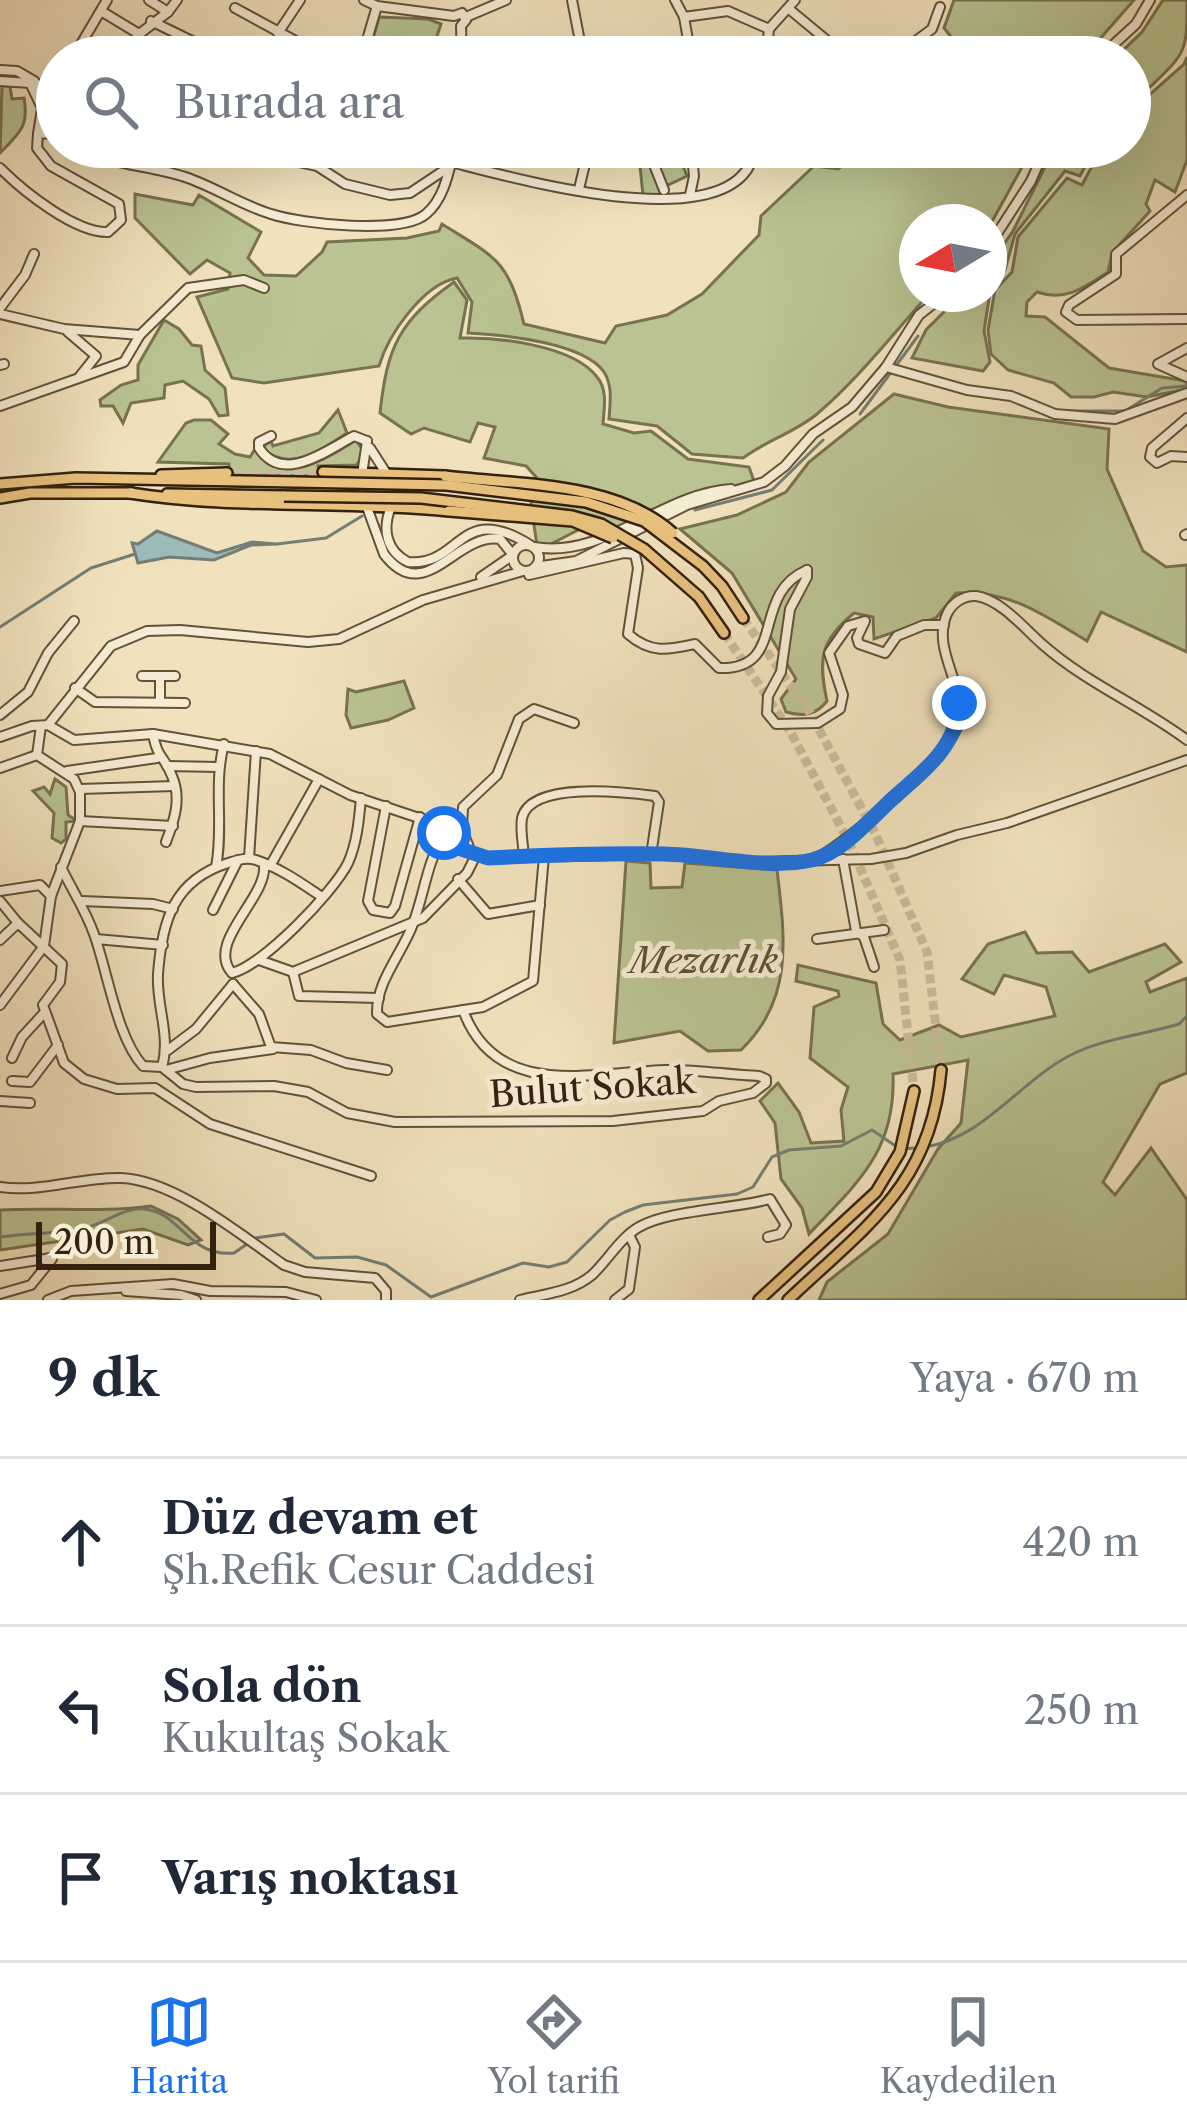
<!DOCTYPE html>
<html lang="tr">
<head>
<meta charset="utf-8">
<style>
	:root { --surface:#fff; --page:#f2f2f3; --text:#1f2937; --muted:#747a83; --line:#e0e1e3; --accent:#1a73e8 }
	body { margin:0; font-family:"Libre Caslon Text",serif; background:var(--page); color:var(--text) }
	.compass { position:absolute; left:899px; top:204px; width:108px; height:108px; border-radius:50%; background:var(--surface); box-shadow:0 12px 48px #0002; rotate:260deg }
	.scale { position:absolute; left:36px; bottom:30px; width:180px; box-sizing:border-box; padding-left:12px; border:6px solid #34210f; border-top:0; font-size:33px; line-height:42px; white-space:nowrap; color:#34210f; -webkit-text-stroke:9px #f6ecd4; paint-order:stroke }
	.stop { position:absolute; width:36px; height:36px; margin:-27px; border:9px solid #1a73e8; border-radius:50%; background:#fff }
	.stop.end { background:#1a73e8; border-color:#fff; box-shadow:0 3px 12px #0008 }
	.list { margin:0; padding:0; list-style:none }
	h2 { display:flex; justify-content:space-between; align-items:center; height:156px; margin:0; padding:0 48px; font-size:51px }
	h2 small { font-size:39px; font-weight:400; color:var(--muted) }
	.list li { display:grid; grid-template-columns:78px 1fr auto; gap:36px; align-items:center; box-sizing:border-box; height:168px; padding:0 48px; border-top:3px solid var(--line) }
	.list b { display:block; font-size:45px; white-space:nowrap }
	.list p { margin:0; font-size:39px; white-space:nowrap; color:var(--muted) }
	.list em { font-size:39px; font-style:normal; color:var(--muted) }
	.icon { flex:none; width:66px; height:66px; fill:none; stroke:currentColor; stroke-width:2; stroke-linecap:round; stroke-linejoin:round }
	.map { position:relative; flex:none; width:1187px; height:1300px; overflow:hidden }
	.search { position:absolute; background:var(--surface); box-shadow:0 12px 48px #0002; left:36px; right:36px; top:36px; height:132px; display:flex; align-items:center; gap:30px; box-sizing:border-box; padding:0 42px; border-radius:66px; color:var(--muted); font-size:45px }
	.sheet { height:660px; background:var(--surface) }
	nav { display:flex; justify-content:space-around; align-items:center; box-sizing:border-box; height:168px; border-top:3px solid var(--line); background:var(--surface); font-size:33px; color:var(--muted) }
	nav a { display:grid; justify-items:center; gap:6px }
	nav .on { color:var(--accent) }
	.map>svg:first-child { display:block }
	.green { fill:#bac391; stroke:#777250; stroke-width:3 }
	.water { fill:#9dbcb9; stroke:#737e75; stroke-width:3 }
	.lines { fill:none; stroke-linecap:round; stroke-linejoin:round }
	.stream { stroke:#737e75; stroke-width:3 }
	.major-tunnel { stroke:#cbbb9a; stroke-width:9; stroke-dasharray:9 4.5; stroke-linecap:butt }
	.minor-casing { stroke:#63513a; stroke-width:12 }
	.major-casing { stroke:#34210f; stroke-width:14 }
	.minor { stroke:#f6ecd4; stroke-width:8 }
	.major { stroke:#e8c17e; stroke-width:9 }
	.major-bridge-casing { stroke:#34210f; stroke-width:14; stroke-linecap:butt }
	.major-bridge { stroke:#e8c17e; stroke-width:9 }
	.route { stroke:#1a73e8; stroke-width:15 }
	.labels { text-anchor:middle; stroke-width:10; stroke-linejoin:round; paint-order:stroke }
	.park-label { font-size:36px; font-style:italic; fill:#5c5236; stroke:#f6ecd4 }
	.street-label { font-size:36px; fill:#34210f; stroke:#f6ecd4 }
</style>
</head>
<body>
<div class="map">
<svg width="1187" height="1300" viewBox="0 0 1187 1300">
	<rect width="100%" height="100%" fill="#f1e2bd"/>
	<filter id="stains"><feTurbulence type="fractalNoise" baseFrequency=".00167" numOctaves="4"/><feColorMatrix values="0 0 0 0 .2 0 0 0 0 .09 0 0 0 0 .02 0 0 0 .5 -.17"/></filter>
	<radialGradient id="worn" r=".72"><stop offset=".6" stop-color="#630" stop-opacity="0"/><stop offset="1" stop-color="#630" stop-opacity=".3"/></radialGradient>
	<g class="green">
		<polygon points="954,0 1134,0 1084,57 939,57 956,43 944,28"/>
		<path d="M 1163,0 L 1187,0 C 1187,51 1187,52 1150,87 L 1130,79 L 1130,57 L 1116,57 L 1142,32 Z"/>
		<polygon points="379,17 428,19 441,24 433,48 422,49 420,57 368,57"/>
		<path d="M 1187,57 L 1187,160 L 1175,192 L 1155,180 L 1146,204 L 1150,211 L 1112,253 L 1108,272 C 1085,287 1066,302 1037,292 L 1027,302 L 1026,316 L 1045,317 L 1109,368 L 1186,381 L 1187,389 L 1147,397 L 1113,392 L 1094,397 L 1071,397 L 1054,383 L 1008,370 L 991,354 L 988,330 L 995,290 L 1012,272 L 1018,237 L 1067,178 L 1082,185 L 1102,147 L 1130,147 L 1130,90 L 1148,96 L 1184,64 Z"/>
		<path d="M 2,85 L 10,87 L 12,99 L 24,98 C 29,126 20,133 0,153 Z"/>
		<polygon points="638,147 675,147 687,176 662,188 665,195 643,195"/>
		<path d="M 870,147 L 1033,147 L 989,227 L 989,222 L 917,222 L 917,294 L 929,294 C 893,334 858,379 817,414 C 794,433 767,440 743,458 L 692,454 L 657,426 L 609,419 C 610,403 613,386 604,372 C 583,342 503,335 468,333 L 472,302 L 457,278 C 423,284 388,335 379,366 L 264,383 L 232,378 L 197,297 L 228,289 L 230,273 L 207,260 L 190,274 L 135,218 L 135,194 L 193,205 L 199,195 L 261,232 L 248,258 L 264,275 L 296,276 L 322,252 L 327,242 L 407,238 L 439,231 L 442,224 C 496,258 508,259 524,324 L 605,343 L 616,326 L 667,315 L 702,294 L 759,235 L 761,216 L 814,166 L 838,169 Z"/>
		<polygon points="1055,147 1095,147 1080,176 1065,171 1015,234 1005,270 991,286 984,331 990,362 983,371 912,358 926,330 962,294 989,294 989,266 1013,231"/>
		<path d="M 454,282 L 467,300 L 460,338 C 497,337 573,345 597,377 C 608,390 604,408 603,424 L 634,433 L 651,431 L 688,459 L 749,467 L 754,481 L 646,511 L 622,532 L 582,528 L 549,545 L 537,546 L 531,504 L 536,477 L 526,466 L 484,458 L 495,427 L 478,423 L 470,442 L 424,428 L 411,434 L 380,413 C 387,347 399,321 454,282 Z"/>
		<polygon points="164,320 179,329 192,345 201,346 205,370 225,388 228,415 219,416 209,399 183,381 165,385 164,398 131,403 123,423 113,406 101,406 100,400 121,385 138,380 138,365"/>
		<path d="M 894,394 L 948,407 L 1109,429 L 1107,469 L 1143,551 L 1166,567 L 1187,565 L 1187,652 L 1101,612 L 1087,641 C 1042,614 1010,590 956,593 L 936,618 L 874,639 L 873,617 L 854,613 C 820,641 818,659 827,701 C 816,715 804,717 786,712 L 781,699 L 796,679 L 732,573 L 680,529 L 737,515 L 786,492 L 809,462 Z"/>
		<path d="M 338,410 L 347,433 C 322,450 291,472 264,450 L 264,446 L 271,441 L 273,446 L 319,433 Z"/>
		<path d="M 194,420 L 211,420 L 228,434 L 219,444 L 235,454 L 250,457 L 255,449 C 278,490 328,458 356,440 L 364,452 L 357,465 L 318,466 L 317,476 L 230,476 L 229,464 L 158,462 L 186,423 Z"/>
		<polygon points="404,681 414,708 388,720 351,728 346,715 348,689 356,692"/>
		<polygon points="55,779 66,787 68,815 77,821 66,822 66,839 61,843 52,838 54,813 33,791 44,787 50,794"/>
		<path d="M 626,861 L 650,863 L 651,888 L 682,887 L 685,863 L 777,870 C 785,938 794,999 741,1050 L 708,1051 L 680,1031 L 614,1043 Z"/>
		<path d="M 1025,932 L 1037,953 L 1072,952 L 1089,972 L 1165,944 L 1181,962 L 1146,982 L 1150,992 L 1187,978 L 1187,1073 L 1160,1084 L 1103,1182 L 1115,1195 L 1151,1148 L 1187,1200 L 1187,1300 L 819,1300 L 827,1282 L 888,1234 L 938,1149 L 961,1123 L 968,1060 L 893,1074 C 896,1151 858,1182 809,1234 L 802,1208 L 781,1179 L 775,1123 L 760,1101 L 778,1083 L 799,1112 L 811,1143 L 844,1141 L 841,1110 L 848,1087 L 810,1058 L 814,1007 L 839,996 L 838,991 L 796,981 L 798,965 L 876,983 L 883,1024 L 900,1040 L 939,1025 L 961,1037 L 1055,1016 L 1046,987 L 1004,975 L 994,994 L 962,979 L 988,944 Z"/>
		<path d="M 151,1206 L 178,1219 L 201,1240 L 188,1245 L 143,1229 L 0,1250 L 0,1210 C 51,1207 101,1213 151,1206 Z"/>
	</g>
	<polygon class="water" points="157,531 217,553 252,542 277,544 251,545 214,560 169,557 138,563 132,543 138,544"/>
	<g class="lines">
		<g class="stream">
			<polyline points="1064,411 1125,411 1162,388 1187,386"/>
			<polyline points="860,414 918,336"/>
			<polyline points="695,510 772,490 823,440"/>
			<polyline points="277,544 326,538 362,516"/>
			<polyline points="0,627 91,568 135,554"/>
			<path d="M 925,1147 C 986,1138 1023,1076 1077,1052 C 1108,1038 1146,1034 1179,1024 L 1187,1016"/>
			<path d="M 0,1237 C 28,1233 56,1234 84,1228 C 105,1224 123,1207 145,1209 C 181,1213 188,1257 234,1253 L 247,1244"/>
			<polyline points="255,1238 284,1234 315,1258 357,1257 386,1265 431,1297 523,1263 549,1267 567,1262 610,1220 625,1212 643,1205 737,1194 753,1187 772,1157 789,1150 841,1146 872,1130 900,1149 916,1148"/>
		</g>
		<g class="major-tunnel">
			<polyline points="227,473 323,472"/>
			<polyline points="743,618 810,713 875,833 927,952 941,1070"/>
			<polyline points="724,633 790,731 849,842 900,960 914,1091"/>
		</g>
		<g class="minor-casing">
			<g id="minor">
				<polyline points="149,0 168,12"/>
				<polyline points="364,0 377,6 454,16 462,13 466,20 461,26 462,57"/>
				<polyline points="572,0 583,57"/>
				<polyline points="675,0 684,17 691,57"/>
				<polyline points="235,8 325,57"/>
				<polyline points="789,9 847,57"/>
				<polyline points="101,11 139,34"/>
				<polyline points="466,17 506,0"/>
				<polyline points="684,17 728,11 769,29"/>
				<polyline points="151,21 225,57"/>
				<polyline points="278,33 300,0"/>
				<polyline points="84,57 81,44 107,0"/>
				<polyline points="123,57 138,35 168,12 177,0"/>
				<polyline points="166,57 179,35"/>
				<polyline points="362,57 377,6"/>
				<polyline points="766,57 769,29 795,0"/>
				<polyline points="894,57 932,29 940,7"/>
				<polyline points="1100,57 1136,24 1150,0"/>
				<polyline points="0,70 17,71 34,81"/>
				<polyline points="0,81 30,83"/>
				<polyline points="38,134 42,108 30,83 34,81 57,105"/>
				<path d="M 78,147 C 110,166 151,165 185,177 C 215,187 241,205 271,214 C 301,224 402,235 426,214 C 445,198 449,170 455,147"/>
				<polyline points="229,147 317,166 345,184 390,195 410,193 449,167"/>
				<polyline points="647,147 664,190"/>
				<path d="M 451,162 C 511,177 744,245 755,147"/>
				<polyline points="318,165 370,153 379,147"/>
				<path d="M 0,168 C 23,191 75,233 108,232 L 121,220 L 119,204 L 51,166 L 37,148 L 38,134 L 57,133"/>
				<polyline points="579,189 589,147"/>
				<polyline points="690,195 694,176 691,147"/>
				<polyline points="1187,195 1116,254 1116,274 1069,305 1066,312 1077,320 1187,319"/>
				<polyline points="989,246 1031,181 1046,147"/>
				<polyline points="0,308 25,275 34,254"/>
				<polyline points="0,314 64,329 140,335"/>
				<polyline points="68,332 96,356 80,376"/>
				<polyline points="1187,348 1158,364 1187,377"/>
				<polyline points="0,365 4,364"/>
				<polyline points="886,367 967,390 1011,396 1055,414 1115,419 1187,393"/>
				<polyline points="0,406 124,362 140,335 188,288 244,280 264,288"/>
				<polyline points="1187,418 1152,448 1150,457 1157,463 1171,456 1187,457"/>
				<path d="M 271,436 L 259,442 L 259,448 C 283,485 327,450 354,436 L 367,441"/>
				<path d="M 367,441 L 360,488 L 384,554 C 425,608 456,532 500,539 L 513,555 L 481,577"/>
				<polyline points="370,448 388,476"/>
				<path d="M 391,507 C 382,529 386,551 408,562 C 462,567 459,500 530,545"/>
				<polyline points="1185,535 1187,534"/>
				<circle cx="526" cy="558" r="13"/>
				<path d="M 534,547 C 606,559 660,494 731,489"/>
				<polyline points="535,567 576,561 687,505 764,482 785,466 813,434 852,407 886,367 919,315 946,294"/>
				<polyline points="807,570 807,577 790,609 781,672 768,696 767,713 776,724 818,723 840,709 843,695 829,653 848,626 865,621 857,638 859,644 885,653 897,636 924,625 944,625"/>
				<path d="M 528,571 L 529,575 L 624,553 L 635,554 L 638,568 L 628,634 C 651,654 668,650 695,644 L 719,668 C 789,670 749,595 807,570"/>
				<polyline points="142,676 175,676"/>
				<polyline points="75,688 95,702 185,703"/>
				<polyline points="160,702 160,676"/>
				<polyline points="0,715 28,692 48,653 74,621"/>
				<polyline points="48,725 111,646 147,631 180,630 308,642 339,639 423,600 523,571"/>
				<path d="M 153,734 C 157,758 165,757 172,776 C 182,799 174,821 166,842"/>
				<polyline points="0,737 32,726 48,725 74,740 153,734 270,754 350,795 431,822 462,849 488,858 666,854 749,862 871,859 906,853 957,835 1007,823 1187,760"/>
				<polyline points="167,766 218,767"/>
				<polyline points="0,768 37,755"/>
				<polyline points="67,771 157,758"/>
				<polyline points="80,789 174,786"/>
				<polyline points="386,806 368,901 373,910 390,913 395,906 420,817"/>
				<polyline points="80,821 173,826"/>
				<path d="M 444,833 C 426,866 425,891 413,924 C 402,954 376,981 377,1014 L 387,1022 L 483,1007 L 533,981 L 544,856"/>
				<polyline points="471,852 462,830 463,807 497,775 519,719 534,709 574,723"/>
				<path d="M 524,856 C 523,844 520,829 522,818 C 531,781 625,792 655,796 L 659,802 L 651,855"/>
				<polyline points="249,858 256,751"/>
				<path d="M 816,859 C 849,840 951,758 959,721 C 966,685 931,650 947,614 C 952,603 964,595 976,596 C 1000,599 1025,629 1042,644 C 1086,683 1140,705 1187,740"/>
				<polyline points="843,859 856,931 864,937 874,967"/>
				<path d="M 264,866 C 267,898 205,943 232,973 C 262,966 333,893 348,863 C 357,843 359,820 361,798"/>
				<polyline points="270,866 319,779"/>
				<path d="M 61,867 C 72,890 85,909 94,934 C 108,973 117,1038 143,1066 L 162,1067 C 171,1035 156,1006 158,974 C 162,920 174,880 228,863 C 238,860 246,857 256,860 C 280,868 301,883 322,897"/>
				<path d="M 216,867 C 224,826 213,785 224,744"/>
				<polyline points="458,879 488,914 540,905"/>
				<polyline points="0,891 40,885 51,896"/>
				<polyline points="0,901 18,923 62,964 60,982 43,1005 64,1063 84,1079 117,1089 155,1088 210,1124 371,1176"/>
				<polyline points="82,901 153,904 173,909"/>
				<polyline points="213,910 238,860"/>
				<polyline points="96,939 163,945"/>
				<polyline points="817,939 884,930"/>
				<polyline points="0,940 18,923"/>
				<polyline points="259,960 293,972 423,918 467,873 476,855"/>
				<polyline points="293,972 299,996 379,998"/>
				<polyline points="233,984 259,1014 271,1047 311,1050 346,1063 387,1070"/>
				<polyline points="0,1005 44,946 51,896 80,821 80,792 74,779 37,755 41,726"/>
				<polyline points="168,1050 196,1029 233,984"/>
				<polyline points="12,1058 22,1037 45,1012"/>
				<path d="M 162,1067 L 183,1084 L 196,1087 L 274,1086 L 308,1092 L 347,1113 L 395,1122 L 613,1121 L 703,1111 L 719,1101 L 753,1093 L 766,1083 L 766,1079 L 759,1076 C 729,1075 696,1069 666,1070 C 593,1072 496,1101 463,1010"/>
				<polyline points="166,1070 210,1058 273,1049"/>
				<polyline points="12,1081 30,1082 58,1045"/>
				<polyline points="0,1101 30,1103"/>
				<path d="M 0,1187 C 41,1193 80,1177 121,1178 C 175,1180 241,1235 284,1265 L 305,1272 L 375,1278 L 386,1291 L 386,1300"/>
				<polyline points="0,1266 51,1258"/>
				<polyline points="126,1291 181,1295 196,1300"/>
				<polyline points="0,1294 31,1285 52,1259"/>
				<polyline points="48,1300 71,1291 173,1284 210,1291 286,1292 316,1300"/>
				<path d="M 520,1300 C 544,1294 572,1292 592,1275 C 608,1260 620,1238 639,1227 C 668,1210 734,1209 770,1199 L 786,1225 L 780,1234 L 768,1237"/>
				<polyline points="615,1300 629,1289 635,1247 630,1237"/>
			</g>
		</g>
		<g class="major-casing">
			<g id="major">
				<polyline points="323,472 445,476"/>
				<polyline points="161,475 227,473"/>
				<polyline points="0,484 76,478 296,482"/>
				<path d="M 130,493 C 237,510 341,500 449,511"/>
				<polyline points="167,494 284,496"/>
				<polyline points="0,498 30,493 132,493"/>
				<polyline points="703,566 722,586 743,618"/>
				<polyline points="699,597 724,633"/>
				<polyline points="759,1300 876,1192 900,1152 914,1091"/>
				<path d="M 788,1300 C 865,1227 931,1185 941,1070"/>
			</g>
		</g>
		<use href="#minor" class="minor"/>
		<use href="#major" class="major"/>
		<g class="major-bridge-casing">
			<g id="major-bridge">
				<path d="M 445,476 C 518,485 615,481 673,533"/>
				<polyline points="296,482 446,485 586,502 644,521 703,566"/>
				<polyline points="284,496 421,498 572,516 601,524 644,549 699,597"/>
				<polyline points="449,511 573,521 613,538"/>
			</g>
		</g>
		<use href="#major-bridge" class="major-bridge"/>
	</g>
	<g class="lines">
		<path class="route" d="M 444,833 L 461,849 L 488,858 C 546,855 606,853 664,854 C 712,855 765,870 812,860 C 845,852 875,813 900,792 C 928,768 958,743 959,703"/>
	</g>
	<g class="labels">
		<g class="park-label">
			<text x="704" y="973">Mezarlık</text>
		</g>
		<g class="street-label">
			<text transform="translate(592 1087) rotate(-4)" y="13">Bulut Sokak</text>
		</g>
	</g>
	<rect width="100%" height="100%" filter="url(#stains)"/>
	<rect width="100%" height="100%" fill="url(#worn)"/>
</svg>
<svg class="compass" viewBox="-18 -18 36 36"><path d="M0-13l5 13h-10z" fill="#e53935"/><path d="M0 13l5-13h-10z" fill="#747a83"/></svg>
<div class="scale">200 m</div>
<div class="stop" style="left:444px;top:833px"></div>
<div class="stop end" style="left:959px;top:703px"></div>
<div class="search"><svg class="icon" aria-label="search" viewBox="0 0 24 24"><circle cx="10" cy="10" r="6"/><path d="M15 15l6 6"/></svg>Burada ara</div>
</div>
<section class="sheet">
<h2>9 dk<small>Yaya · 670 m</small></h2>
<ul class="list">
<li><svg class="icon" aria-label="ahead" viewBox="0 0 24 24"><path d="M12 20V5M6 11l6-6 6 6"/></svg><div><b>Düz devam et</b><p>Şh.Refik Cesur Caddesi</p></div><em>420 m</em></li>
<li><svg class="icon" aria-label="left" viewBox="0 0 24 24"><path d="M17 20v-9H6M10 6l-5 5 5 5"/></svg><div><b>Sola dön</b><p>Kukultaş Sokak</p></div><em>250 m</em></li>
<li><svg class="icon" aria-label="arrive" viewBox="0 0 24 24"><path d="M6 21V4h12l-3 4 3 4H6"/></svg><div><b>Varış noktası</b></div></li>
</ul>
</section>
<nav>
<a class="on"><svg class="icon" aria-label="map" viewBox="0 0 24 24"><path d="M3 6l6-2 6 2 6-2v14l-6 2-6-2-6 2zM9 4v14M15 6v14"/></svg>Harita</a>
<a><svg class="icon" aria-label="directions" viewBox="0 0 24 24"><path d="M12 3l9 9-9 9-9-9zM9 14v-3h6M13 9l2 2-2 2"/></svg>Yol tarifi</a>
<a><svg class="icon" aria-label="saved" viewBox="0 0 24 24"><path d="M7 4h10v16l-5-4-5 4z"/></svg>Kaydedilen</a>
</nav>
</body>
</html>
